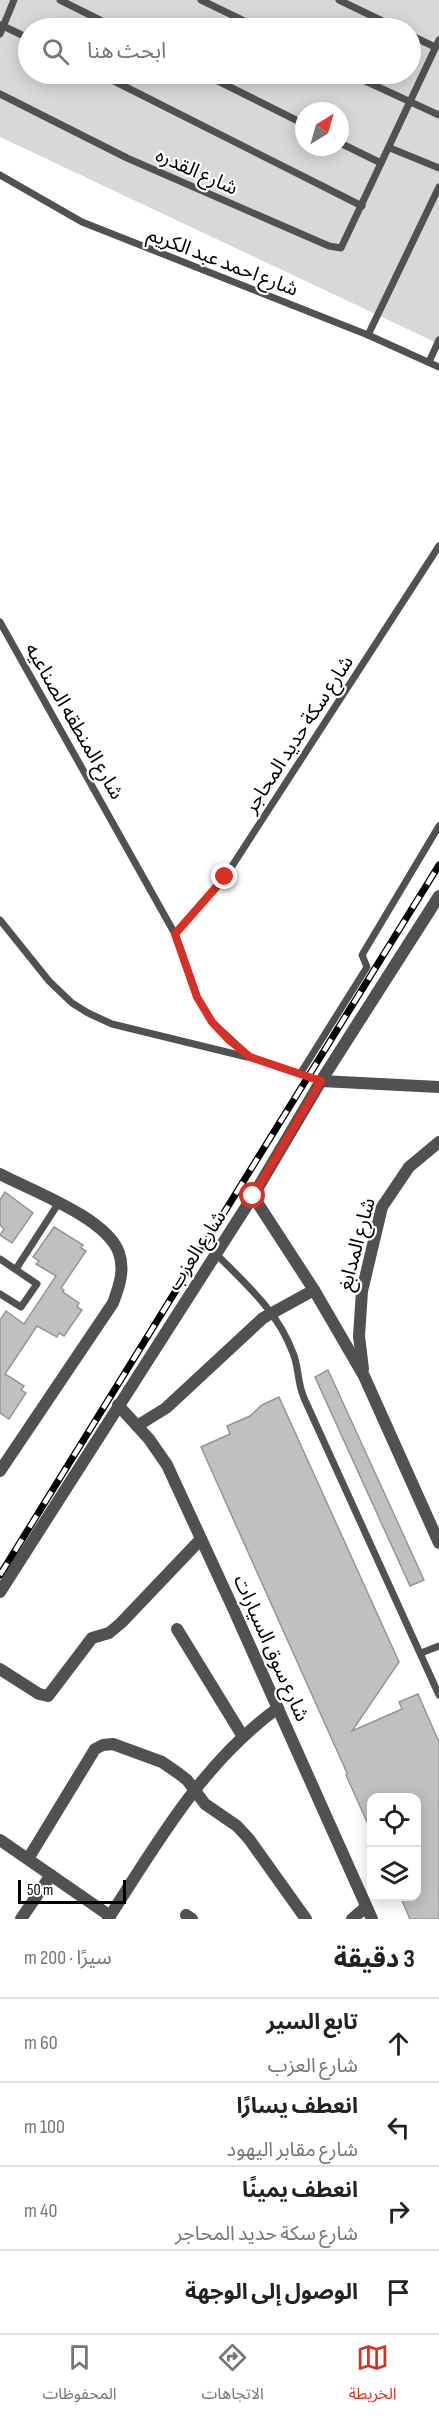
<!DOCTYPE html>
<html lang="ar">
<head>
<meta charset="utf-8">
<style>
	:root { --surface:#fff; --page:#f2f2f2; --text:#222; --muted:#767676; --line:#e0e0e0; --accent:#d93025 }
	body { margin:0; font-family:"Sofia Sans Condensed","Noto Sans Arabic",sans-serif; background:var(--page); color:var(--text); direction:rtl }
	.controls { position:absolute; right:18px; bottom:18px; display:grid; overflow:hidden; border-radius:12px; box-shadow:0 3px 15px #0003 }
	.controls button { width:54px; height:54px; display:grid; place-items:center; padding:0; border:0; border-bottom:2px solid var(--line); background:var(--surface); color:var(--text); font:30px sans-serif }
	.compass { position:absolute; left:295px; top:102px; width:54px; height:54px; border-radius:50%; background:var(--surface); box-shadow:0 3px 15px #0003; rotate:37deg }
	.scale { position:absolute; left:18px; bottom:15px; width:108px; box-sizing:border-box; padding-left:6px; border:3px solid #000; border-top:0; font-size:16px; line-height:21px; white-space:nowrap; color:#000; -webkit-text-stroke:4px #fff; paint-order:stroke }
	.stop { position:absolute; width:18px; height:18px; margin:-14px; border:4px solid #d93025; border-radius:50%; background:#fff }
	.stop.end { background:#d93025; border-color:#fff; box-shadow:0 2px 6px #0008 }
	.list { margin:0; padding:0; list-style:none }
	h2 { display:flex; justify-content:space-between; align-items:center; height:78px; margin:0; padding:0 24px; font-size:26px }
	h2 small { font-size:20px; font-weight:400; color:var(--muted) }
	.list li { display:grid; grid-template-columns:39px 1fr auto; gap:18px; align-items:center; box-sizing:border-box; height:84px; padding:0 24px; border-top:2px solid var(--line) }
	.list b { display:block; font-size:22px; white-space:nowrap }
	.list p { margin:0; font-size:20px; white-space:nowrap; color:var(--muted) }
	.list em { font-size:20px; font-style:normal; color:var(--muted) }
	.icon { flex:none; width:33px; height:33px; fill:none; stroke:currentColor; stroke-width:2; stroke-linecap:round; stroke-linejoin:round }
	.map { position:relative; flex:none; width:439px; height:1919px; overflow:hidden; direction:ltr }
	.search { position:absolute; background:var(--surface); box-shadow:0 3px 15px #0003; left:18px; right:18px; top:18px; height:66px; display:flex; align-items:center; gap:15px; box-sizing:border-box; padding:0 21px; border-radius:33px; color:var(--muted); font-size:22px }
	.sheet { height:414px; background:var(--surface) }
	nav { display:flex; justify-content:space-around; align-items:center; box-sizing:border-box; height:84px; border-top:2px solid var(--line); background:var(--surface); font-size:16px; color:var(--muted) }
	nav a { display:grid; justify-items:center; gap:3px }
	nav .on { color:var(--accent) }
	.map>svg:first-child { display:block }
	.green { fill:#d8d8d8; fill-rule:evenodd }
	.building { fill:#c0c0c0; stroke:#959595; stroke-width:1.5 }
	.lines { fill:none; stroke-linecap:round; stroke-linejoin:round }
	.lane { stroke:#515151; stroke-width:7 }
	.street { stroke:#515151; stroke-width:12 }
	.rail-casing { stroke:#000; stroke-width:7 }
	.rail { stroke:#fff; stroke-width:4.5; stroke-dasharray:14; stroke-linecap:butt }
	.route { stroke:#d93025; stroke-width:8 }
	.labels { text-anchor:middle; stroke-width:4.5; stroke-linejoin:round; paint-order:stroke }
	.street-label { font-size:20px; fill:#000; stroke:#fff }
</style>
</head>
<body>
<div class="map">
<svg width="439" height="1919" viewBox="0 0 439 1919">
	<rect width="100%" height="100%" fill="#fff"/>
	<path class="green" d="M 0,0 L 439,0 L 439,344 L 0,137 ZM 28,28 L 410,28 L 410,74 L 28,74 ZM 304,111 L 340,111 L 340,147 L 304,147 Z"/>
	<g class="building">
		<polygon points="5,1192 33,1213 12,1243 0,1235 4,1229 0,1225 0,1200"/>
		<polygon points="54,1227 83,1245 81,1248 86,1251 61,1288 64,1290 63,1292 79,1303 77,1307 82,1310 64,1336 59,1333 57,1337 37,1326 5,1374 24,1386 21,1390 26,1393 9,1419 0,1413 0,1320 6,1311 24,1324 56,1276 36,1264 39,1261 33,1257"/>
		<polygon points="328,1370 424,1580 410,1586 315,1377"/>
		<polygon points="279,1397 399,1662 352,1731 402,1709 399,1702 418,1694 439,1742 439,1919 410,1919 400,1896 417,1896 417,1797 372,1797 372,1833 346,1775 347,1773 201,1447 230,1434 227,1426 250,1416 262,1405"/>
	</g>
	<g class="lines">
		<g class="lane">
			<polyline points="60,0 116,28"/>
			<polyline points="201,0 259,28"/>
			<polyline points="339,0 397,28"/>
			<polyline points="1,25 28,38"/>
			<polyline points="0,34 14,0"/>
			<polyline points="410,35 435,47"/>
			<polyline points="100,74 362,206"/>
			<polyline points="204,74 304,124"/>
			<polyline points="350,74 439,115"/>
			<polyline points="0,94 127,158 329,246 341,248 439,40"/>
			<polyline points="340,143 381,163"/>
			<polyline points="390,148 439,168"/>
			<polyline points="0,175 82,222 368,335 439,367"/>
			<polyline points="368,335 439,187"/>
			<polyline points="429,362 439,340"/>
			<polyline points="0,622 175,934 197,997 212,1022 250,1057 321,1081"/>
			<polyline points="0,920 49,981 72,1003 88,1013 112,1024 247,1057"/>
			<polyline points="175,934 225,877 439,546"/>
			<polyline points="300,1074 367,967 362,955 439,826"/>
			<path d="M 216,1254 C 246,1284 278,1312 293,1353 C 299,1367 297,1382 304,1398 L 439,1695"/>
			<polyline points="0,1259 37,1284 21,1307 0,1294"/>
			<polyline points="16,1269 58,1204"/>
			<polyline points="421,1653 439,1646"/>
		</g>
		<g class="street">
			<polyline points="321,1081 439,1087"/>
			<path d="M 0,1174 C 32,1191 107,1218 119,1253 C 125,1270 119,1287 113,1303 L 0,1471"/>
			<polyline points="253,1196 314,1290 364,1376 439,1543"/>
			<polyline points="363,1369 359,1336 362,1291 382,1207 409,1167 439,1142"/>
			<polyline points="118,1405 149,1439 167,1465 233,1608 372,1919"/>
			<polyline points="137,1426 166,1408 263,1318 314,1290"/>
			<polyline points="0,1592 253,1196 321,1081 439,896"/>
			<polyline points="177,1629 242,1735"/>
			<polyline points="0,1669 39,1694 48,1696 92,1638 109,1633 121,1623 201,1539"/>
			<polyline points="0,1840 110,1916"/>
			<polyline points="28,1859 95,1749 103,1745 113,1744 162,1762 178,1773 187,1780 205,1804 237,1826 249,1839 306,1919"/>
			<polyline points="186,1915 192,1919"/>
			<polyline points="21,1919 51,1875"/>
			<path d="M 108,1919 C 157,1843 203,1762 278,1708"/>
			<polyline points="352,1919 366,1907"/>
		</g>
		<g class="rail-casing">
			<polyline id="rail" points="0,1575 439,865"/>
		</g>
		<use href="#rail" class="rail"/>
	</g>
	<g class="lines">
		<polyline class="route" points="225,877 175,934 197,997 212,1022 229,1040 250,1057 321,1081 253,1196"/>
	</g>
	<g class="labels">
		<g class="street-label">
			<text transform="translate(197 171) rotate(24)" y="7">شارع القدره</text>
			<text transform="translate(223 261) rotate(21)" y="7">شارع احمد عبد الكريم</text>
			<text transform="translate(75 721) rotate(60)" y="7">شارع المنطقه الصناعيه</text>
			<text transform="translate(298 734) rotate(-57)" y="7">شارع سكة حديد المحاجر</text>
			<text transform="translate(356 1244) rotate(-75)" y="7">شارع المدابغ</text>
			<text transform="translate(196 1250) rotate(-57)" y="7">شارع العزب</text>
			<text transform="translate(272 1648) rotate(66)" y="7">شارع سوق السيارات</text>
		</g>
	</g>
</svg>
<div class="controls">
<button><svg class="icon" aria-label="locate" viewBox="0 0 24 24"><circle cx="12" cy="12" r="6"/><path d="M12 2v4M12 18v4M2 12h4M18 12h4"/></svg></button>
<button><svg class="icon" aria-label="layers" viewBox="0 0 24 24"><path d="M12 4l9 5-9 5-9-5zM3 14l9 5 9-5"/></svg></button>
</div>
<svg class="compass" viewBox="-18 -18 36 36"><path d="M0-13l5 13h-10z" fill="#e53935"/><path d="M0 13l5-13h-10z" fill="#767676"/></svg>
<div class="scale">50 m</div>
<div class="stop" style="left:253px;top:1196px"></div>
<div class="stop end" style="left:225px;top:877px"></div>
<div class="search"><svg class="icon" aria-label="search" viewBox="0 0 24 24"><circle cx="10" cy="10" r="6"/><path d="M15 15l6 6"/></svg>ابحث هنا</div>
</div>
<section class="sheet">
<h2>3 دقيقة<small>سيرًا · 200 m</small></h2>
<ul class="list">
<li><svg class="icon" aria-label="ahead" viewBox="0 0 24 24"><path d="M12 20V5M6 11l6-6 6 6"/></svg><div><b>تابع السير</b><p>شارع العزب</p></div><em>60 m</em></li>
<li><svg class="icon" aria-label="left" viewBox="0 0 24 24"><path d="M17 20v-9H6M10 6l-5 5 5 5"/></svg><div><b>انعطف يسارًا</b><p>شارع مقابر اليهود</p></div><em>100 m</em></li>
<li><svg class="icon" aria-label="right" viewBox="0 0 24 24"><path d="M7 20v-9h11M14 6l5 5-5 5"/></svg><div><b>انعطف يمينًا</b><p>شارع سكة حديد المحاجر</p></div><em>40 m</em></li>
<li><svg class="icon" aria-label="arrive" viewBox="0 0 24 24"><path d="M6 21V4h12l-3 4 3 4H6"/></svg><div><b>الوصول إلى الوجهة</b></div></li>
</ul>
</section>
<nav>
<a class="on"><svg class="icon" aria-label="map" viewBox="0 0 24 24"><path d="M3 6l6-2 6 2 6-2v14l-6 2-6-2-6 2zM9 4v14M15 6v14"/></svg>الخريطة</a>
<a><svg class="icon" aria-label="directions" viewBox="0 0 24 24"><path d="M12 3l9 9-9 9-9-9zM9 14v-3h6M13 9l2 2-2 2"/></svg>الاتجاهات</a>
<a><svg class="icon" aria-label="saved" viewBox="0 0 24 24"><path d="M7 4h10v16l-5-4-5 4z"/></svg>المحفوظات</a>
</nav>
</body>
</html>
